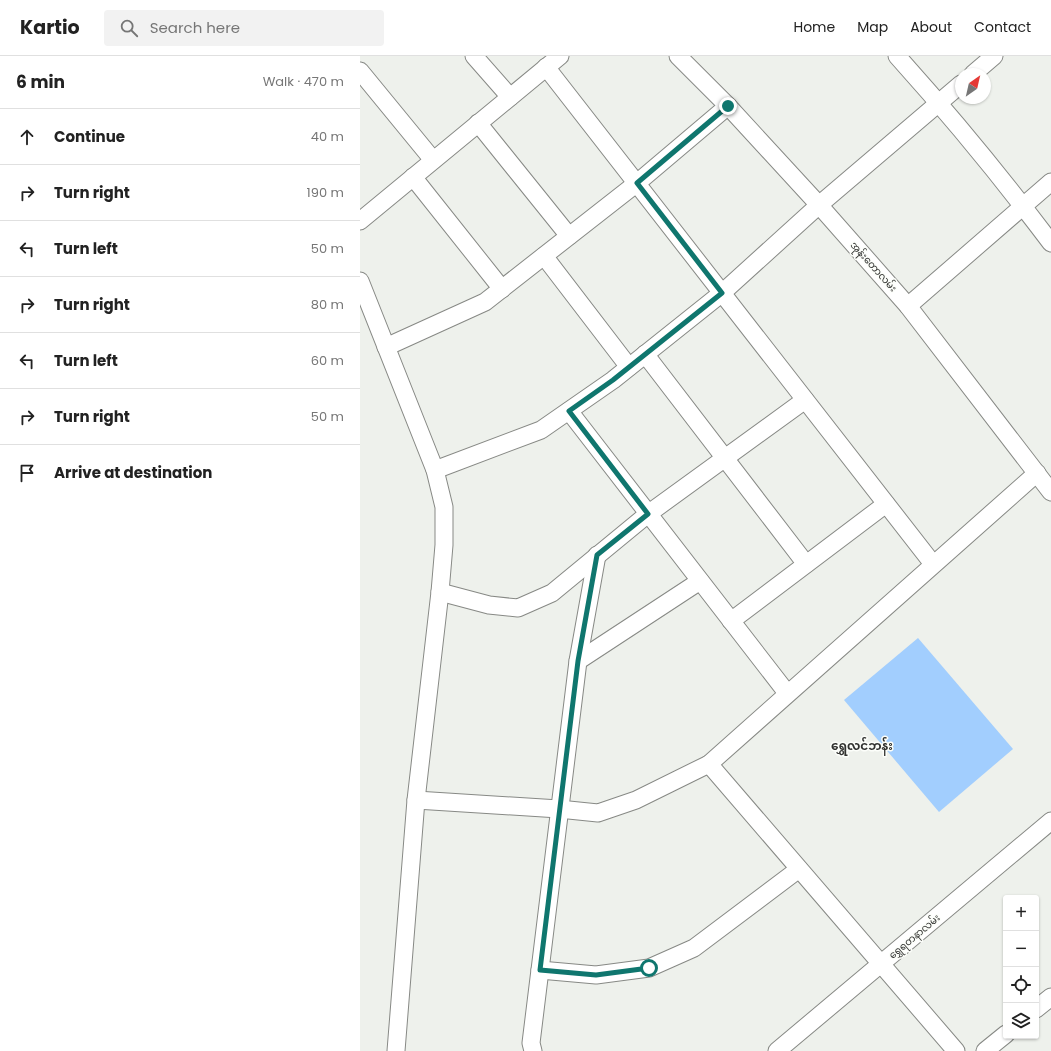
<!DOCTYPE html>
<html lang="en">
<head>
<meta charset="utf-8">
<style>
	:root { --surface:#fff; --page:#f2f2f2; --text:#222; --muted:#767676; --line:#e0e0e0 }
	body { margin:0; font-family:Poppins,"Noto Sans Myanmar",sans-serif; background:var(--page); color:var(--text) }
	.controls { position:absolute; right:12px; bottom:12px; display:grid; overflow:hidden; border-radius:4px; box-shadow:0 1px 3px #0004 }
	.controls button { width:36px; height:36px; display:grid; place-items:center; padding:0; border:0; border-bottom:1px solid var(--line); background:var(--surface); color:var(--text); font:20px sans-serif }
	.compass { position:absolute; left:595px; top:12px; width:36px; height:36px; border-radius:50%; background:var(--surface); box-shadow:0 1px 3px #0004; rotate:34deg }
	.stop { position:absolute; width:12px; height:12px; margin:-9px; border:3px solid #0f766e; border-radius:50%; background:#fff }
	.stop.end { background:#0f766e; border-color:#fff; box-shadow:0 1px 4px #0008 }
	.list { margin:0; padding:0; list-style:none }
	h2 { display:flex; justify-content:space-between; align-items:center; height:52px; margin:0; padding:0 16px; font-size:17px }
	h2 small { font-size:13px; font-weight:400; color:var(--muted) }
	.list li { display:grid; grid-template-columns:26px 1fr auto; gap:12px; align-items:center; box-sizing:border-box; height:56px; padding:0 16px; border-top:1px solid var(--line) }
	.list b { display:block; font-size:15px; white-space:nowrap }
	.list em { font-size:13px; font-style:normal; color:var(--muted) }
	.icon { flex:none; width:22px; height:22px; fill:none; stroke:currentColor; stroke-width:2; stroke-linecap:round; stroke-linejoin:round }
	.map { position:relative; flex:none; width:691px; height:995px; overflow:hidden }
	header { display:flex; align-items:center; gap:24px; box-sizing:border-box; height:56px; padding:0 20px; background:var(--surface); border-bottom:1px solid var(--line) }
	header strong { font-size:19px }
	nav { display:flex; gap:22px; margin-inline-start:auto; font-size:14px }
	.search { width:280px; height:36px; background:var(--page); display:flex; align-items:center; gap:10px; box-sizing:border-box; padding:0 14px; border-radius:4px; color:var(--muted); font-size:15px }
	main { display:flex }
	aside { flex:1; background:var(--surface) }
	.map>svg:first-child { display:block }
	.water { fill:#a2cefe }
	.lines { fill:none; stroke-linecap:round; stroke-linejoin:round }
	.minor-casing { stroke:#878985; stroke-width:19 }
	.minor { stroke:#fff; stroke-width:17 }
	.route { stroke:#0f766e; stroke-width:5 }
	.labels { text-anchor:middle; stroke-width:3; stroke-linejoin:round; paint-order:stroke }
	.street-label { font-size:10px; fill:#313230; stroke:#fcfefa }
	.quarter-label { font-size:12px; font-weight:bold; fill:#313230; stroke:#fcfefa }
</style>
</head>
<body>
<header>
<strong>Kartio</strong>
<div class="search"><svg class="icon" aria-label="search" viewBox="0 0 24 24"><circle cx="10" cy="10" r="6"/><path d="M15 15l6 6"/></svg>Search here</div>
<nav><a>Home</a><a>Map</a><a>About</a><a>Contact</a></nav>
</header>
<main>
<aside>
<h2>6 min<small>Walk · 470 m</small></h2>
<ul class="list">
<li><svg class="icon" aria-label="ahead" viewBox="0 0 24 24"><path d="M12 20V5M6 11l6-6 6 6"/></svg><div><b>Continue</b></div><em>40 m</em></li>
<li><svg class="icon" aria-label="right" viewBox="0 0 24 24"><path d="M7 20v-9h11M14 6l5 5-5 5"/></svg><div><b>Turn right</b></div><em>190 m</em></li>
<li><svg class="icon" aria-label="left" viewBox="0 0 24 24"><path d="M17 20v-9H6M10 6l-5 5 5 5"/></svg><div><b>Turn left</b></div><em>50 m</em></li>
<li><svg class="icon" aria-label="right" viewBox="0 0 24 24"><path d="M7 20v-9h11M14 6l5 5-5 5"/></svg><div><b>Turn right</b></div><em>80 m</em></li>
<li><svg class="icon" aria-label="left" viewBox="0 0 24 24"><path d="M17 20v-9H6M10 6l-5 5 5 5"/></svg><div><b>Turn left</b></div><em>60 m</em></li>
<li><svg class="icon" aria-label="right" viewBox="0 0 24 24"><path d="M7 20v-9h11M14 6l5 5-5 5"/></svg><div><b>Turn right</b></div><em>50 m</em></li>
<li><svg class="icon" aria-label="arrive" viewBox="0 0 24 24"><path d="M6 21V4h12l-3 4 3 4H6"/></svg><div><b>Arrive at destination</b></div></li>
</ul>
</aside>
<div class="map">
<svg width="691" height="995" viewBox="0 0 691 995">
	<rect width="100%" height="100%" fill="#eef1ec"/>
	<polygon class="water" points="558,582 653,693 579,756 484,644"/>
	<g class="lines">
		<g class="minor-casing">
			<g id="minor">
				<polyline points="114,0 150,41"/>
				<polyline points="318,0 368,50 459,149 548,250 691,436"/>
				<path d="M 537,0 C 591,60 642,122 691,187"/>
				<polyline points="186,11 573,508"/>
				<polyline points="0,15 73,104"/>
				<polyline points="613,18 634,0"/>
				<polyline points="118,67 209,180"/>
				<polyline points="53,121 142,233"/>
				<polyline points="0,165 200,0"/>
				<polyline points="184,200 269,311"/>
				<polyline points="0,225 75,414 84,451 84,489 80,536 56,744 36,995"/>
				<polyline points="548,250 691,126"/>
				<polyline points="26,291 125,246 277,127 368,50"/>
				<polyline points="285,298 446,508"/>
				<polyline points="209,355 427,637"/>
				<polyline points="75,414 181,374 253,324 362,237 459,149 601,28"/>
				<polyline points="80,536 129,549 158,552 192,537 288,458 445,344"/>
				<polyline points="371,565 526,448"/>
				<polyline points="218,605 340,525"/>
				<polyline points="349,708 596,995"/>
				<polyline points="56,744 199,753 238,757 276,744 349,708 677,417"/>
				<polyline points="180,914 236,919 289,912 334,892 439,813"/>
				<polyline points="676,953 691,941"/>
				<polyline points="173,995 171,987 218,605 237,499"/>
				<polyline points="417,995 691,765"/>
				<polyline points="625,995 646,978"/>
			</g>
		</g>
		<use href="#minor" class="minor"/>
	</g>
	<g class="lines">
		<polyline class="route" points="289,912 236,919 180,914 218,605 237,499 288,458 209,355 253,324 362,237 277,127 368,50"/>
	</g>
	<g class="labels">
		<g class="street-label">
			<text transform="translate(514 210) rotate(48)" y="4">အုန်းတောလမ်း</text>
			<text transform="translate(554 880) rotate(-40)" y="4">ရွှေရတနာလမ်း</text>
		</g>
		<g class="quarter-label">
			<text x="502" y="694">ရွှေလင်ဘန်း</text>
		</g>
	</g>
</svg>
<div class="controls">
<button>+</button>
<button>−</button>
<button><svg class="icon" aria-label="locate" viewBox="0 0 24 24"><circle cx="12" cy="12" r="6"/><path d="M12 2v4M12 18v4M2 12h4M18 12h4"/></svg></button>
<button><svg class="icon" aria-label="layers" viewBox="0 0 24 24"><path d="M12 4l9 5-9 5-9-5zM3 14l9 5 9-5"/></svg></button>
</div>
<svg class="compass" viewBox="-18 -18 36 36"><path d="M0-13l5 13h-10z" fill="#e53935"/><path d="M0 13l5-13h-10z" fill="#767676"/></svg>
<div class="stop" style="left:289px;top:912px"></div>
<div class="stop end" style="left:368px;top:50px"></div>
</div>
</main>
</body>
</html>
